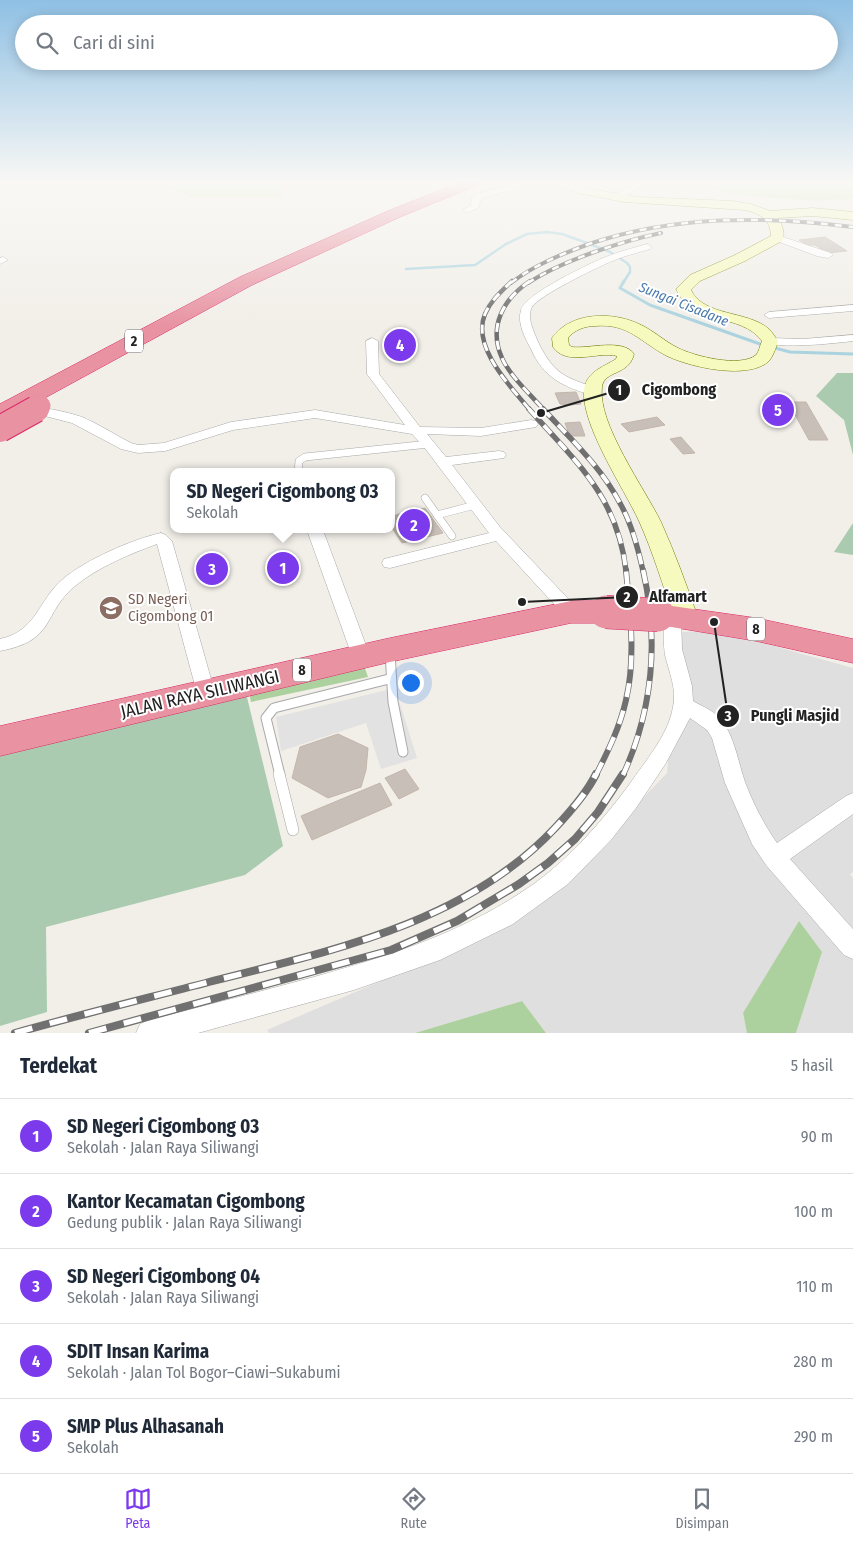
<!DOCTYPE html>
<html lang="id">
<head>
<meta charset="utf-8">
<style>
	:root { --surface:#fff; --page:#f2f2f3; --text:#1f2937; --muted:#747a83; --line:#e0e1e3; --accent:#7c3aed }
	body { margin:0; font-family:"Fira Sans Condensed",sans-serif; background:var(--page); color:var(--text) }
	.you { position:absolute; left:410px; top:682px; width:18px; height:18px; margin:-12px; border:4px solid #fff; border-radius:50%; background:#1a73e8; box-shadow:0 0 0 8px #1a73e833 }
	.badge { display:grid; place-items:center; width:32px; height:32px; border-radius:50%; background:var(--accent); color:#fff; font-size:16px; font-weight:700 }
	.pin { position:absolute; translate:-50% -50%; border:2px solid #fff; box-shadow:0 1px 5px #0006 }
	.popup { position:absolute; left:170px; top:468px; width:225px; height:65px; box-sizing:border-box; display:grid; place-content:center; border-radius:10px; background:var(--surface); filter:drop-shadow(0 1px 4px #0005); font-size:16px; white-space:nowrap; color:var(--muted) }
	.popup b { font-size:19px; color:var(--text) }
	.popup::after { content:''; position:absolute; left:50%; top:100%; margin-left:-10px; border:10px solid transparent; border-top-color:var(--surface) }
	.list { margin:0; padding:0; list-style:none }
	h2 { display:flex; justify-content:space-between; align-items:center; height:65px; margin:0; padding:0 20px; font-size:21px }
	h2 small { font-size:16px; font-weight:400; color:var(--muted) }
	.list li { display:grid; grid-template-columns:32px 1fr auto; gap:15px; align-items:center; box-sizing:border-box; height:75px; padding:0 20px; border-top:1px solid var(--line) }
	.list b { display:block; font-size:19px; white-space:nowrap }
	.list p { margin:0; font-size:16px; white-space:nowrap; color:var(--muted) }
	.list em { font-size:16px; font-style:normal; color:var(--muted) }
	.icon { flex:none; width:28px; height:28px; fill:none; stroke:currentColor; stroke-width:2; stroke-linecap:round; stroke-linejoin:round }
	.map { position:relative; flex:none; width:853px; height:1033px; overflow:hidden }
	.search { position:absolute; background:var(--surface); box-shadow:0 2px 12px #0003; left:15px; right:15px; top:15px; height:55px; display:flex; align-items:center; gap:12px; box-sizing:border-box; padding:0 18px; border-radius:28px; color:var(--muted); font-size:19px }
	.sheet { height:440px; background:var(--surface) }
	nav { display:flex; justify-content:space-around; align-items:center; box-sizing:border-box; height:70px; border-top:1px solid var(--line); background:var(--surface); font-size:14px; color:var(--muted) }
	nav a { display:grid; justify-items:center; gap:2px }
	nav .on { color:var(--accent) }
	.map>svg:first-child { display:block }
	.residential { fill:#e0dfdf }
	.grass { fill:#cdebb0 }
	.forest { fill:#add19e }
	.cemetery { fill:#aacbaf }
	.parking { fill:#e2e2e2 }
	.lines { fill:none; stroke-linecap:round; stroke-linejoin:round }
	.stream-far1 { stroke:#aad3df; stroke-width:2.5 }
	.stream { stroke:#aad3df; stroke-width:3 }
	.building { fill:#c7bfb8; stroke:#c4b6ab }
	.lane-far2-casing { stroke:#a9a9a9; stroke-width:8 }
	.lane-far1-casing { stroke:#a9a9a9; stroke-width:11 }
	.lane-casing { stroke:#a9a9a9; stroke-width:12 }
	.street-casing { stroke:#a9a9a9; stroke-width:1 }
	.secondary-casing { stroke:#707d05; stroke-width:1 }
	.highway-casing { stroke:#dc2a67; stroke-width:1 }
	.lane-far2 { stroke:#fff; stroke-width:7 }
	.lane-far1 { stroke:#fff; stroke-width:9 }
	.lane { stroke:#fff; stroke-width:11 }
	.street { fill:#fff; fill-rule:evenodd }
	.secondary { fill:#f7fabf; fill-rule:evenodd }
	.highway { fill:#e892a2; fill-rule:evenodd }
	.rail-far4-casing { stroke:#707070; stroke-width:4 }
	.rail-far3-casing { stroke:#707070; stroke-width:4.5 }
	.rail-far2-casing { stroke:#707070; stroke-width:5.5 }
	.rail-far1-casing { stroke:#707070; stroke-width:6 }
	.rail-casing { stroke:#707070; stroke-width:8 }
	.rail-far4 { stroke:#fff; stroke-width:2.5; stroke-dasharray:7; stroke-linecap:butt }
	.rail-far3 { stroke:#fff; stroke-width:3; stroke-dasharray:9; stroke-linecap:butt }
	.rail-far2 { stroke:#fff; stroke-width:4; stroke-dasharray:11; stroke-linecap:butt }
	.rail-far1 { stroke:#fff; stroke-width:4.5; stroke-dasharray:14; stroke-linecap:butt }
	.rail { stroke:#fff; stroke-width:5.5; stroke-dasharray:18; stroke-linecap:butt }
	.highway-bridge-far2-casing { stroke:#dc2a67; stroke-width:22; stroke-linecap:butt }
	.highway-bridge-far1-casing { stroke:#dc2a67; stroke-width:28; stroke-linecap:butt }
	.highway-bridge-casing { stroke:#dc2a67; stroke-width:34; stroke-linecap:butt }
	.highway-bridge-far2 { stroke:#e892a2; stroke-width:21 }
	.highway-bridge-far1 { stroke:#e892a2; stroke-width:26 }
	.highway-bridge { stroke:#e892a2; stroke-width:33 }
	.labels { text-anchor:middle; stroke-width:4; stroke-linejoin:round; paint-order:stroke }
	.far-water-label { font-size:14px; font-style:italic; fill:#4a7aab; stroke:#fff }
	.shield { fill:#fff; stroke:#646464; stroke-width:1 }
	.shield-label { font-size:14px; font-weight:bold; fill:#222 }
	.education-label { font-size:15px; fill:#785e54; stroke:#fff; text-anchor:start }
	.near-street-label { font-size:18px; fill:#222; stroke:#fff }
	.leader { fill:none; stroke:#222; stroke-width:2 }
	.callout-dot { fill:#222; stroke:#fff; stroke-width:2 }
	.mark-label { font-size:15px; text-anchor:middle; font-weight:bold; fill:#fff }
	.callout-label { font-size:16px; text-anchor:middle; font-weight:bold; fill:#222; stroke:#fff; stroke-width:4; stroke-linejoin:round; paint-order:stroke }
</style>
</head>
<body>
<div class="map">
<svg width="853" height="1033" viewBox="0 0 853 1033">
	<rect width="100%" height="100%" fill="#f2efe9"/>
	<polygon class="residential" points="719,631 853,668 853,872 850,874 853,878 853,1033 796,1033 822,952 743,1013 747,1033 546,1033 522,1001 415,1033 269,1033 267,1030 497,931 593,850 667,773 680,632"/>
	<g class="grass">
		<polygon points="156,182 276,182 282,197 190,197"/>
		<polygon points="700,182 853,182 853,199 812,201 727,194"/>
	</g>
	<g class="forest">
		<polygon points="363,663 368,677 251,702 248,688"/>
		<polygon points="799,921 822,952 796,1033 747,1033 743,1013"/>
		<polygon points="522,1001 546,1033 415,1033"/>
	</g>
	<g class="cemetery">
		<polygon points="837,373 853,373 853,455 844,420 816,396"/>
		<polygon points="853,523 853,555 834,552"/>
		<polygon points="245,689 283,846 245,875 46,927 47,1012 0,1026 0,744"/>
	</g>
	<polygon class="parking" points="395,688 417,758 381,769 366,723 281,751 276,717"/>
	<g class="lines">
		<polyline class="stream-far1" points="406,269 475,265 506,244 527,234 547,232 562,234 587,243 610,252 627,263 630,267 630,272 623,283"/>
		<polyline class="stream" points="624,281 620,288 650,305 760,344 790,352 853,354"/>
	</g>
	<g class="building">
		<polygon points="825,237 847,251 828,253 815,245 808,245 799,240"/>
		<polygon points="576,392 581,404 570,405 560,404 555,393"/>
		<polygon points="788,402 806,402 828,440 809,440"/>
		<polygon points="657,417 665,425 629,432 621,424"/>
		<polygon points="580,422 585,436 570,436 565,423"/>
		<polygon points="681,437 695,453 683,454 670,439"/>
		<polygon points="425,508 443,533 402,543 392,528 392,516"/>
		<polygon points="338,734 368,748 366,770 361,787 328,798 292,778 300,747"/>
		<polygon points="405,769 419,789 399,799 385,778"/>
		<polygon points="380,783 392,805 312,840 301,816"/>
	</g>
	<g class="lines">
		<g class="lane-far2-casing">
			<g id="lane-far2">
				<polyline points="298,472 299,461 305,457 429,444"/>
				<polyline points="425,498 452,536"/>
				<polyline points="437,515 475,505"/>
			</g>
		</g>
		<g class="lane-far1-casing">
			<g id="lane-far1">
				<polyline points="390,652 393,702 403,752"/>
				<polyline points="280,775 266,718 274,708 389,679"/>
			</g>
		</g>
		<g class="lane-casing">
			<polyline id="lane" points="279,774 293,830"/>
		</g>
		<g class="street-casing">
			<g id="street">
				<polygon points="524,182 539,182 482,198 478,208 467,213 463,210 471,205 472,198 476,194"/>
				<polygon points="637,183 644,185 619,199 612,197"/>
				<polygon points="777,235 831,253 833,255 828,258 817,256 774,240 774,236"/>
				<path d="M 647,244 L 652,247 L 650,249 C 637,253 623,256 610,262 C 596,268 538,296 532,307 C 526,318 535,334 539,344 C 555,375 565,377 596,388 L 598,391 L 592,395 C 563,387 543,377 531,349 C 525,338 517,323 521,310 C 525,294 587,265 603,258 C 617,252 633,248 647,244 Z"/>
				<polygon points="3,257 8,260 0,264 0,258"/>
				<polygon points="853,305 853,311 769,318 764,315 769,312"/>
				<path d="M 853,335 L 853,341 C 837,343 774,350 764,341 L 770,338 L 803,339 Z"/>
				<path d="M 372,338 L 378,341 L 379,374 L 420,427 L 481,428 L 531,420 L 536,421 L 538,424 L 536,427 L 481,436 L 427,434 L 446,457 L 499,451 L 504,452 L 506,455 L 504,458 L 452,465 L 500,527 L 577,608 L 580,612 L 577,616 L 571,618 L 565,616 L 496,541 L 390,568 L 384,567 L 382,563 L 384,559 L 489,533 L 424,447 L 412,434 L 315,418 L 233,430 L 165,451 L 138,453 L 121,449 L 72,423 L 41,415 L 28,415 L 22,411 C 30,402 70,413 82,417 C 99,424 115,435 131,443 L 138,445 L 164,443 L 231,422 L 315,410 L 405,425 L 367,374 L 366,341 Z"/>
				<polygon points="320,529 324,533 370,656 367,661 361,663 355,661 352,656 308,533 311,530"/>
				<path d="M 161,533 L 166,535 L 172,541 L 215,693 L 213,698 L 206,700 L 199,698 L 197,693 L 157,544 C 130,554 98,567 75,586 C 41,615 57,640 0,651 L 0,639 C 37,631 38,600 63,579 C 85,560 133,539 161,533 Z"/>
				<path d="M 672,611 L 678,613 L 681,617 L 682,649 L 692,686 L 693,701 C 703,707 715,711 722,721 C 735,738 738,762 745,782 C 753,803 764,825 777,843 L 846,796 L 853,793 L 853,814 L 790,859 L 853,929 L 853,959 L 844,955 L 766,865 L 752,844 L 725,783 L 712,738 L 707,730 L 690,718 L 666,763 L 636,808 L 611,840 L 568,884 L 513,924 L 440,960 L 354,990 L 198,1033 L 136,1033 L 140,1024 L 149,1020 C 204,1006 259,992 314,977 C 392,955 468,931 535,883 C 572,856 602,821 629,785 C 645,761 668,736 673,707 C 677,689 669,672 665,655 C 663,642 664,629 663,617 L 666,613 Z"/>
			</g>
		</g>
		<g class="secondary-casing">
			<path id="secondary" d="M 550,182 L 566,182 L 596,190 L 638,197 L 733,201 L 751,204 L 770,211 L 813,208 L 853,212 L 853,220 L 813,216 L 778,218 C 782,224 786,234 782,241 L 745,261 L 700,281 L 691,290 C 704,317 747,310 769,329 C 772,332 775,337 778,341 C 776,348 773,357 768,362 C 746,380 690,367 667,356 C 640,342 629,323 595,326 C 585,326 574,330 568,338 L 569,345 L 572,347 C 589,349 623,338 634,354 C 629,376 604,370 602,387 C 597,423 645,489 661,522 C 675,553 687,586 698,618 L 695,624 L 686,627 L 677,624 L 674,618 C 663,586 653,552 639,521 C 625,490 576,418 585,385 C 589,371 605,366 616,359 L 617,356 C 598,351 567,367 553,347 L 552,338 C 570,312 612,311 639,324 C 653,330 664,341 678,348 C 694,356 740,368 756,355 C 759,352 760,345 762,341 C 741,312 693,327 676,289 L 690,275 L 735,255 L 771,236 C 770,219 761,214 745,210 L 624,202 L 578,193 L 552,184 Z"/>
		</g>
		<g class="highway-casing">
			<g id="highway">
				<polygon points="461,182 480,182 478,185 400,217 252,285 8,418 0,420 0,404 240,277 388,211"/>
				<polygon points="571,601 606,601 617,604 622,612 617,620 606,623 571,623 390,662 0,756 0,726 390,638"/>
				<polygon points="658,604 756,618 853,639 853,663 756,641 647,623 642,615 647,607"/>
			</g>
		</g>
		<use href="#lane-far2" class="lane-far2"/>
		<use href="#lane-far1" class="lane-far1"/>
		<use href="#lane" class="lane"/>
		<use href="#street" class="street"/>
		<use href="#secondary" class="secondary"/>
		<use href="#highway" class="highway"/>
		<g class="rail-far4-casing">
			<g id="rail-far4">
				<path d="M 511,283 C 534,265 562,254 589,244 C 675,215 764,216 853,227"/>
				<path d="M 528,283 C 561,261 622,241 661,233"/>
			</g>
		</g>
		<g class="rail-far3-casing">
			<g id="rail-far3">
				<path d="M 512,281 C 502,291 491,300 485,314 C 471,347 511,387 530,410"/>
				<path d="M 530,281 C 503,299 488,327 502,358 C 509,375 532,396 544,410"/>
			</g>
		</g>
		<g class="rail-far2-casing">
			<g id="rail-far2">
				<path d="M 529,409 C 575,461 618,497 626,571"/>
				<path d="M 543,409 C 571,439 602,468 621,505 C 632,525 638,548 643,571"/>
			</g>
		</g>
		<g class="rail-far1-casing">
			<g id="rail-far1">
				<path d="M 596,775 C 608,751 620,727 626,700 C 636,657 630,613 626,570"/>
				<path d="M 623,775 C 653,709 659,640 643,570"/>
			</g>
		</g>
		<g class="rail-casing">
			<g id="rail">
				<path d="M 15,1033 C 79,1015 144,999 209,982 C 331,951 466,923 555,828 C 570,812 587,793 596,774"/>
				<polyline points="89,1033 391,950 457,921 519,884 548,863 575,839 598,812 623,774"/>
			</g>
		</g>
		<use href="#rail-far4" class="rail-far4"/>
		<use href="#rail-far3" class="rail-far3"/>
		<use href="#rail-far2" class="rail-far2"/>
		<use href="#rail-far1" class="rail-far1"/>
		<use href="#rail" class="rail"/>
		<g class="highway-bridge-far2-casing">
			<polyline id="highway-bridge-far2" points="33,410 40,406"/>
		</g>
		<g class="highway-bridge-far1-casing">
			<polyline id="highway-bridge-far1" points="0,429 36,409"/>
		</g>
		<g class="highway-bridge-casing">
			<polyline id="highway-bridge" points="606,612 658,615"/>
		</g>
		<use href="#highway-bridge-far2" class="highway-bridge-far2"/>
		<use href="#highway-bridge-far1" class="highway-bridge-far1"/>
		<use href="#highway-bridge" class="highway-bridge"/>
	</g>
	<linearGradient id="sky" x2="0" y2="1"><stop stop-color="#8fc0e4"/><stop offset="0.56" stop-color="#f9f8f5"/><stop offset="1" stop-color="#f9f8f5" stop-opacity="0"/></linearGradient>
	<rect width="853" height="326" fill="url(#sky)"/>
	<defs>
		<g id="school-disc" transform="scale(1.25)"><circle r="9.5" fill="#8d6e63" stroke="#fff"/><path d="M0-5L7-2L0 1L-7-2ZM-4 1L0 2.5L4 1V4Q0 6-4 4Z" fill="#fff"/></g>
	</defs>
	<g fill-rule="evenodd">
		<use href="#school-disc" x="111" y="608"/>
	</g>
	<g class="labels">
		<g class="far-water-label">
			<text transform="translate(684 304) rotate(22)" y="5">Sungai Cisadane</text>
		</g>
		<g class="shield">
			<rect x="125" y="329.5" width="18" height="23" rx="4"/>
			<rect x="747" y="617.5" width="18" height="23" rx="4"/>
			<rect x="293" y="658.5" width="18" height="23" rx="4"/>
		</g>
		<g class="shield-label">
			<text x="134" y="346">2</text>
			<text x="756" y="634">8</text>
			<text x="302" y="675">8</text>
		</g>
		<g class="education-label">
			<text x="128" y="604">SD Negeri<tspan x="128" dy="17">Cigombong 01</tspan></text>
		</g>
		<g class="near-street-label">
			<text transform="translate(200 694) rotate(-13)" y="6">JALAN RAYA SILIWANGI</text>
		</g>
	</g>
	<path class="leader" d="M541 413L619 390M522 602L627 597M714 622L728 716"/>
	<g class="callout-dot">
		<circle cx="541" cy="413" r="5"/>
		<circle cx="522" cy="602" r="5"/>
		<circle cx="714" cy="622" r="5"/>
		<circle cx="619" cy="390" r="12"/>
		<circle cx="627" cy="597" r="12"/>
		<circle cx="728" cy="716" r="12"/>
	</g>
	<g class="mark-label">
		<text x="619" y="395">1</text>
		<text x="627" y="602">2</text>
		<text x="728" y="721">3</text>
	</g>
	<g class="callout-label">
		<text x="679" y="395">Cigombong</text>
		<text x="678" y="602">Alfamart</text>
		<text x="795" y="721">Pungli Masjid</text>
	</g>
</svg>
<div class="you"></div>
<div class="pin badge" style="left:283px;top:568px">1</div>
<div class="popup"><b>SD Negeri Cigombong 03</b>Sekolah</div>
<div class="pin badge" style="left:414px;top:525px">2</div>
<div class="pin badge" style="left:212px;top:569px">3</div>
<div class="pin badge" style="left:400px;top:345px">4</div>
<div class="pin badge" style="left:778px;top:410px">5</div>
<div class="search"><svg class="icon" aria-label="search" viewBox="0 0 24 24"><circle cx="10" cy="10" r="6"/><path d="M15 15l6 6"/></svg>Cari di sini</div>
</div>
<section class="sheet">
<h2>Terdekat<small>5 hasil</small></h2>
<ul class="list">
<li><span class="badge">1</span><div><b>SD Negeri Cigombong 03</b><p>Sekolah · Jalan Raya Siliwangi</p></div><em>90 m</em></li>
<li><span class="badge">2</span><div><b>Kantor Kecamatan Cigombong</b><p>Gedung publik · Jalan Raya Siliwangi</p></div><em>100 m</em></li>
<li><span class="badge">3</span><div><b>SD Negeri Cigombong 04</b><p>Sekolah · Jalan Raya Siliwangi</p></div><em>110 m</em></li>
<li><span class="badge">4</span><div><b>SDIT Insan Karima</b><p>Sekolah · Jalan Tol Bogor–Ciawi–Sukabumi</p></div><em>280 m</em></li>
<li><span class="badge">5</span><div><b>SMP Plus Alhasanah</b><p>Sekolah</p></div><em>290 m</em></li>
</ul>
</section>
<nav>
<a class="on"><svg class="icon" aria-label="map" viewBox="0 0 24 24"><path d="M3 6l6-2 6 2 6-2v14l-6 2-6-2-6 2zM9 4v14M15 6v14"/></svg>Peta</a>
<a><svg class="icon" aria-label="directions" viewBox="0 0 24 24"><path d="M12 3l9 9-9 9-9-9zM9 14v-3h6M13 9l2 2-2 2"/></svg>Rute</a>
<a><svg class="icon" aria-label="saved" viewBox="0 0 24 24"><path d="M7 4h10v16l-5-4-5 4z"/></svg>Disimpan</a>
</nav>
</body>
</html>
